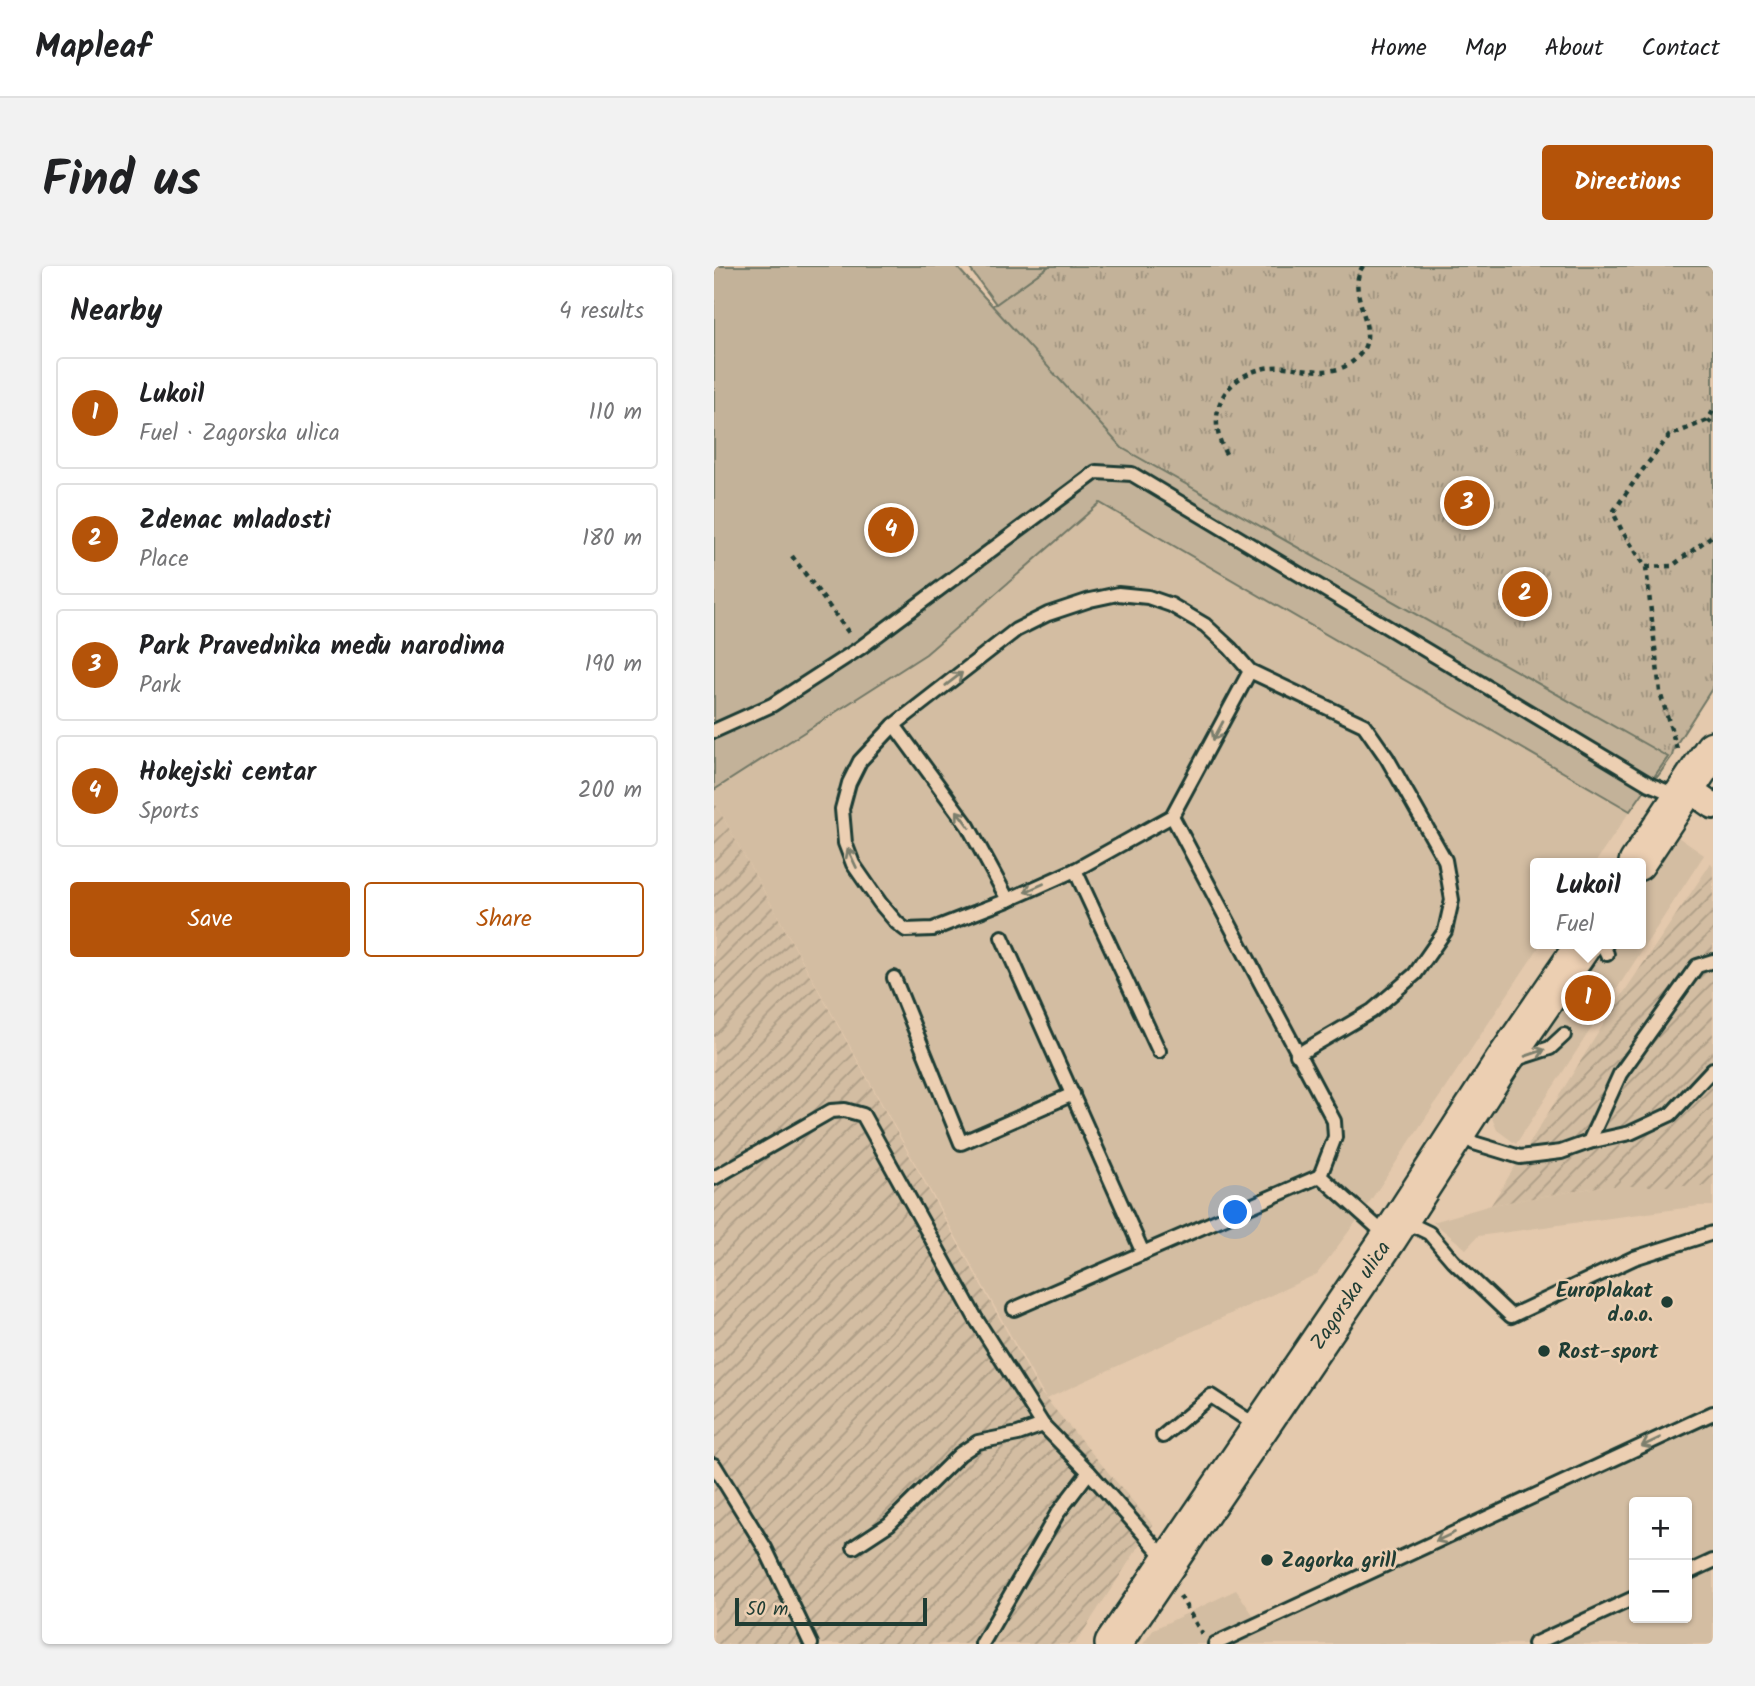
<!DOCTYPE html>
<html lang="en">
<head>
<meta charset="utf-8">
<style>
	:root { --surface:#fff; --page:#f2f2f2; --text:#202124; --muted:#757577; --line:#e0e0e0; --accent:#b45309 }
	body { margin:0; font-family:Kalam,sans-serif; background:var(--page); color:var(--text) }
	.controls { position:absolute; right:21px; bottom:21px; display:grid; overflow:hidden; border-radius:7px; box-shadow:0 2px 5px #0004 }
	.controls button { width:63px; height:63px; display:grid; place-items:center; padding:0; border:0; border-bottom:2px solid var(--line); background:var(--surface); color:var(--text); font:35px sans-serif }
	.scale { position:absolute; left:21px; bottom:18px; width:192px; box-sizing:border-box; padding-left:7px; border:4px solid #1f3d34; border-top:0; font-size:19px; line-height:24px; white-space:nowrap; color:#1f3d34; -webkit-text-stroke:5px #eccfb2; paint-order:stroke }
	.you { position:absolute; left:522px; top:947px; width:24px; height:24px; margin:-18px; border:5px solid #fff; border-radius:50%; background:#1a73e8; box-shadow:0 0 0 10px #1a73e833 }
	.badge { display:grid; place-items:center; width:46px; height:46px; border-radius:50%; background:var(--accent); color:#fff; font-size:23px; font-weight:700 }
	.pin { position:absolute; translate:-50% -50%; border:4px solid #fff; box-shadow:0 2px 7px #0006 }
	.popup { position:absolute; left:816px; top:592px; width:116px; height:91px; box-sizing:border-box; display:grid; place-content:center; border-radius:7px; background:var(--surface); filter:drop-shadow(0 2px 5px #0005); font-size:23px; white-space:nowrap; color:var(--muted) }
	.popup b { font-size:26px; color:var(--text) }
	.popup::after { content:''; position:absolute; left:50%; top:100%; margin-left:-14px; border:14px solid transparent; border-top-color:var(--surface) }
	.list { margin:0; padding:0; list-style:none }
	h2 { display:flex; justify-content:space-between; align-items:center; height:91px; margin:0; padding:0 28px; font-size:30px }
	h2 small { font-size:23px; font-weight:400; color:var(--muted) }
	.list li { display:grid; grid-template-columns:46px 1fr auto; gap:21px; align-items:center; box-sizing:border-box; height:112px; margin:0 14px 14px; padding:0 14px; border:2px solid var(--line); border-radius:7px }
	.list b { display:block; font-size:26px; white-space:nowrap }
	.list p { margin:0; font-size:23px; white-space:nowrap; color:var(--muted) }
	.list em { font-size:23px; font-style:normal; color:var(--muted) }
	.actions { display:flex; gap:14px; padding:21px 28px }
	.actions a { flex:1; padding:16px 0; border:2px solid var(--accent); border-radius:7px; text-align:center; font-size:24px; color:var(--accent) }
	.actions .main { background:var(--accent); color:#fff }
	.map { position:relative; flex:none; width:999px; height:1378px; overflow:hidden; border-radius:7px }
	header { display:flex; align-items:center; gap:42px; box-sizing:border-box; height:98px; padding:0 35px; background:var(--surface); border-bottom:2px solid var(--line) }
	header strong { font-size:33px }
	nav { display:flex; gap:38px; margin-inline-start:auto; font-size:24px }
	.intro { display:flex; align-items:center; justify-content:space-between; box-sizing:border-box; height:168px; padding:0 42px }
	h1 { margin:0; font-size:49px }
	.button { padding:18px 32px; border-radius:7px; background:var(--accent); color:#fff; font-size:24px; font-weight:700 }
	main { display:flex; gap:42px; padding:0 42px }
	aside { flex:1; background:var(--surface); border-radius:7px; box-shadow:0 2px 5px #0004 }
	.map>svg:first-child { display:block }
	.built { fill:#d3bda2; fill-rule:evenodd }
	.industrial { fill:url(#industrial-furrows) }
	.grass { fill:url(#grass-tufts); stroke:#717866; stroke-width:2 }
	.garden { fill:#c3b299; stroke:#717866; stroke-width:2 }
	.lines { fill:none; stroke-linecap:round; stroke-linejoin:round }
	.lane-casing { stroke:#1f3d34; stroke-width:18 }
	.street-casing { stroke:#1f3d34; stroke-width:30 }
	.secondary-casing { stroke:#1f3d34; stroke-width:40 }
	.path { stroke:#1f3d34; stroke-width:4.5; stroke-dasharray:5 5; stroke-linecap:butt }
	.lane { stroke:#eccfb2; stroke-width:12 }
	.street { stroke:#eccfb2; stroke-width:24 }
	.secondary { stroke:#eccfb2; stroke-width:35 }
	.oneway { stroke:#7b7f6d }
	.poi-dot { fill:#1f3d34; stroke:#eccfb2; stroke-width:2.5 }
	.labels { text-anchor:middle; stroke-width:5; stroke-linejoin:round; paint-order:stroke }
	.poi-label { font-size:21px; font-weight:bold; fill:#1f3d34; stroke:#eccfb2; text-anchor:start }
	.street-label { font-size:21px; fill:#1f3d34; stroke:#eccfb2 }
</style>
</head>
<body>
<header>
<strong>Mapleaf</strong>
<nav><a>Home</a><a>Map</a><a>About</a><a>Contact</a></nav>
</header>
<div class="intro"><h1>Find us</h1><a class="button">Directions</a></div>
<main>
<aside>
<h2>Nearby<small>4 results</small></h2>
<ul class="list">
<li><span class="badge">1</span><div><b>Lukoil</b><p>Fuel · Zagorska ulica</p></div><em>110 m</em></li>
<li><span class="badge">2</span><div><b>Zdenac mladosti</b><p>Place</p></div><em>180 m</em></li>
<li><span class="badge">3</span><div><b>Park Pravednika među narodima</b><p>Park</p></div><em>190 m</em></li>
<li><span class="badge">4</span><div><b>Hokejski centar</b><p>Sports</p></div><em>200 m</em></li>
</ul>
<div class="actions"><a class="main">Save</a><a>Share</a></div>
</aside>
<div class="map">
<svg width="999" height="1378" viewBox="0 0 999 1378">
	<defs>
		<pattern id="industrial-furrows" width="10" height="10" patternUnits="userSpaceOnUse" patternTransform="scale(1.75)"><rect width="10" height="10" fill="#d3bda2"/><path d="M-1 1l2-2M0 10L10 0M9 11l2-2" fill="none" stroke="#ab9b85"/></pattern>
		<pattern id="grass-tufts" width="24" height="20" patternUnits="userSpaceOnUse" patternTransform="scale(1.75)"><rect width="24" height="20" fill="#c3b299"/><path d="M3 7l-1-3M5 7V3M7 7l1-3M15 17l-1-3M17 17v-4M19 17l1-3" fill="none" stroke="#9e927e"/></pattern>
	</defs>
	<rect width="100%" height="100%" fill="#e4c9ad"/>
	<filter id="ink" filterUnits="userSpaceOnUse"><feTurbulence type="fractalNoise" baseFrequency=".0143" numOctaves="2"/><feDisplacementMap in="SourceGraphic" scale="14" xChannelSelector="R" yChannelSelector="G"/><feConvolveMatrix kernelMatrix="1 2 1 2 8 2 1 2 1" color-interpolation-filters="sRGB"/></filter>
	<g filter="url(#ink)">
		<g class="built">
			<polygon points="386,237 916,545 881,597 822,597 822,678 827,678 647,949 603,1008 332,1133 0,535 0,524 212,388"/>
			<polygon points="961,569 990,589 802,878 783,864 778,852 778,844 888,678 926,678 927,620"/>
			<polygon points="969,918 999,920 999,940 985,940 764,970 752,983 719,956 777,939 890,920"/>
			<path d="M 999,1140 L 999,1378 L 429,1378 L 440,1363 L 522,1324 L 542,1353 ZM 920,1236 L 973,1236 L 973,1352 L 920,1352 Z"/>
		</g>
		<g class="industrial">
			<polygon points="0,535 326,1126 439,1259 361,1378 0,1378"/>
			<polygon points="997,597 999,600 999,920 890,920 777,939 904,735"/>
		</g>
		<polygon class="grass" points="0,0 242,0 278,40 335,0 999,0 999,421 960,482 958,490 944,510 940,510"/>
		<g class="garden">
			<polygon points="0,0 242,0 408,182 954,491 916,545 386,237 212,388 0,524"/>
			<polygon points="254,0 335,0 282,38"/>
		</g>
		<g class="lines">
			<g class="lane-casing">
				<g id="lane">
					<polyline points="536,405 458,550 361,604 294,634 219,663 192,664 183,657 166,637 139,598 131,577 128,543 135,517 146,495 180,459 302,364 334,348 376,334 404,328 434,331 457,339 491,359 516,382 536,405 650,459 673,492 731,594 738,634 731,665 701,708 658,745 583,789"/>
					<polyline points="180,459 254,560 294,634"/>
					<polyline points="0,465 58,439 146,382 382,206 418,208 935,518 964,530"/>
					<polyline points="458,550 620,855 621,871 606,910"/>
					<polyline points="361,604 445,785"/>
					<polyline points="288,671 429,987"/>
					<polyline points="888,678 893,688"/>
					<polyline points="180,712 247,877 359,828"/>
					<polyline points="799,794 836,782 850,769"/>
					<polyline points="747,867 760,877 806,891 847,886 875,876 916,867 957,848 999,803"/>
					<polyline points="875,876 906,808 983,700 999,695"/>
					<polyline points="0,912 117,845 131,844 149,849 262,1053 329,1159 375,1206 452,1293"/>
					<polyline points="690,955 715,967 739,995 797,1050 920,992 999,967"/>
					<polyline points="300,1043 606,910 673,970"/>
					<polyline points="449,1170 497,1130 543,1160"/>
					<polyline points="0,1199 51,1282 97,1378"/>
					<polyline points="140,1281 175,1258 246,1188 264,1176 304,1168 329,1159"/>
					<polyline points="973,1307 999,1295"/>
					<polyline points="268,1378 343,1248 375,1206"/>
					<polyline points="501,1378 999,1147"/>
					<polyline points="820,1378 920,1332"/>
				</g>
			</g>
			<g class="street-casing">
				<polyline id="street" points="973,522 999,540"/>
			</g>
			<g class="secondary-casing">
				<g id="secondary">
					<polyline points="923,597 999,483"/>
					<polyline points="399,1378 675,972 788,797 870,678"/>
				</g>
			</g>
			<g class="path">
				<polyline points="999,145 994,154 999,158"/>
				<path d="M 512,188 C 491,149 507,112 551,102 C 584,95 620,121 647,87 C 667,61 630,27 649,0"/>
				<polyline points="78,290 135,367"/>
				<polyline points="932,301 958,300 999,269"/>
				<polyline points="963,483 946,426 932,301 908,265 899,246 927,206 955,170 994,154"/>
				<polyline points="466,1330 488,1368"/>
			</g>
			<use href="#lane" class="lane"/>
			<use href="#street" class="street"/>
			<use href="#secondary" class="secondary"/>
		</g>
		<defs><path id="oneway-shaft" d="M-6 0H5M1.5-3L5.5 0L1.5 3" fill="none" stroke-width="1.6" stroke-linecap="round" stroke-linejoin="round" transform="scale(1.75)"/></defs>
		<g class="oneway">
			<use href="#oneway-shaft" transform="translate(240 413) rotate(-38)"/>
			<use href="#oneway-shaft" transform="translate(504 465) rotate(118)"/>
			<use href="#oneway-shaft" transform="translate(249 553) rotate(-126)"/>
			<use href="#oneway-shaft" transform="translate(138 592) rotate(-115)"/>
			<use href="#oneway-shaft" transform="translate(320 622) rotate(156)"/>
			<use href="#oneway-shaft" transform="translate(821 787) rotate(-19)"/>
			<use href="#oneway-shaft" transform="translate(937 1176) rotate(155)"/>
			<use href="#oneway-shaft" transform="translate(731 1271) rotate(155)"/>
		</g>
	</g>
	<g class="poi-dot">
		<circle cx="953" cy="1036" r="7"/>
		<circle cx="830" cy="1085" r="7"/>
		<circle cx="553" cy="1294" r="7"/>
	</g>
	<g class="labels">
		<g class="poi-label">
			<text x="939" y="1031" text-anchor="end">Europlakat<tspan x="939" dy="24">d.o.o.</tspan></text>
			<text x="844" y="1092">Rost-sport</text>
			<text x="567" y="1301">Zagorka grill</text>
		</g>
		<g class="street-label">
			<text transform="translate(636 1029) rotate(-56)" y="7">Zagorska ulica</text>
		</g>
	</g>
</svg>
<div class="controls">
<button>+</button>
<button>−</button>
</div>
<div class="scale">50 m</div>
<div class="you"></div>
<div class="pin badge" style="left:874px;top:732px">1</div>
<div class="popup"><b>Lukoil</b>Fuel</div>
<div class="pin badge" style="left:811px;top:328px">2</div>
<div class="pin badge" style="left:753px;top:237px">3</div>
<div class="pin badge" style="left:177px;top:264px">4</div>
</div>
</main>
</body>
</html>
